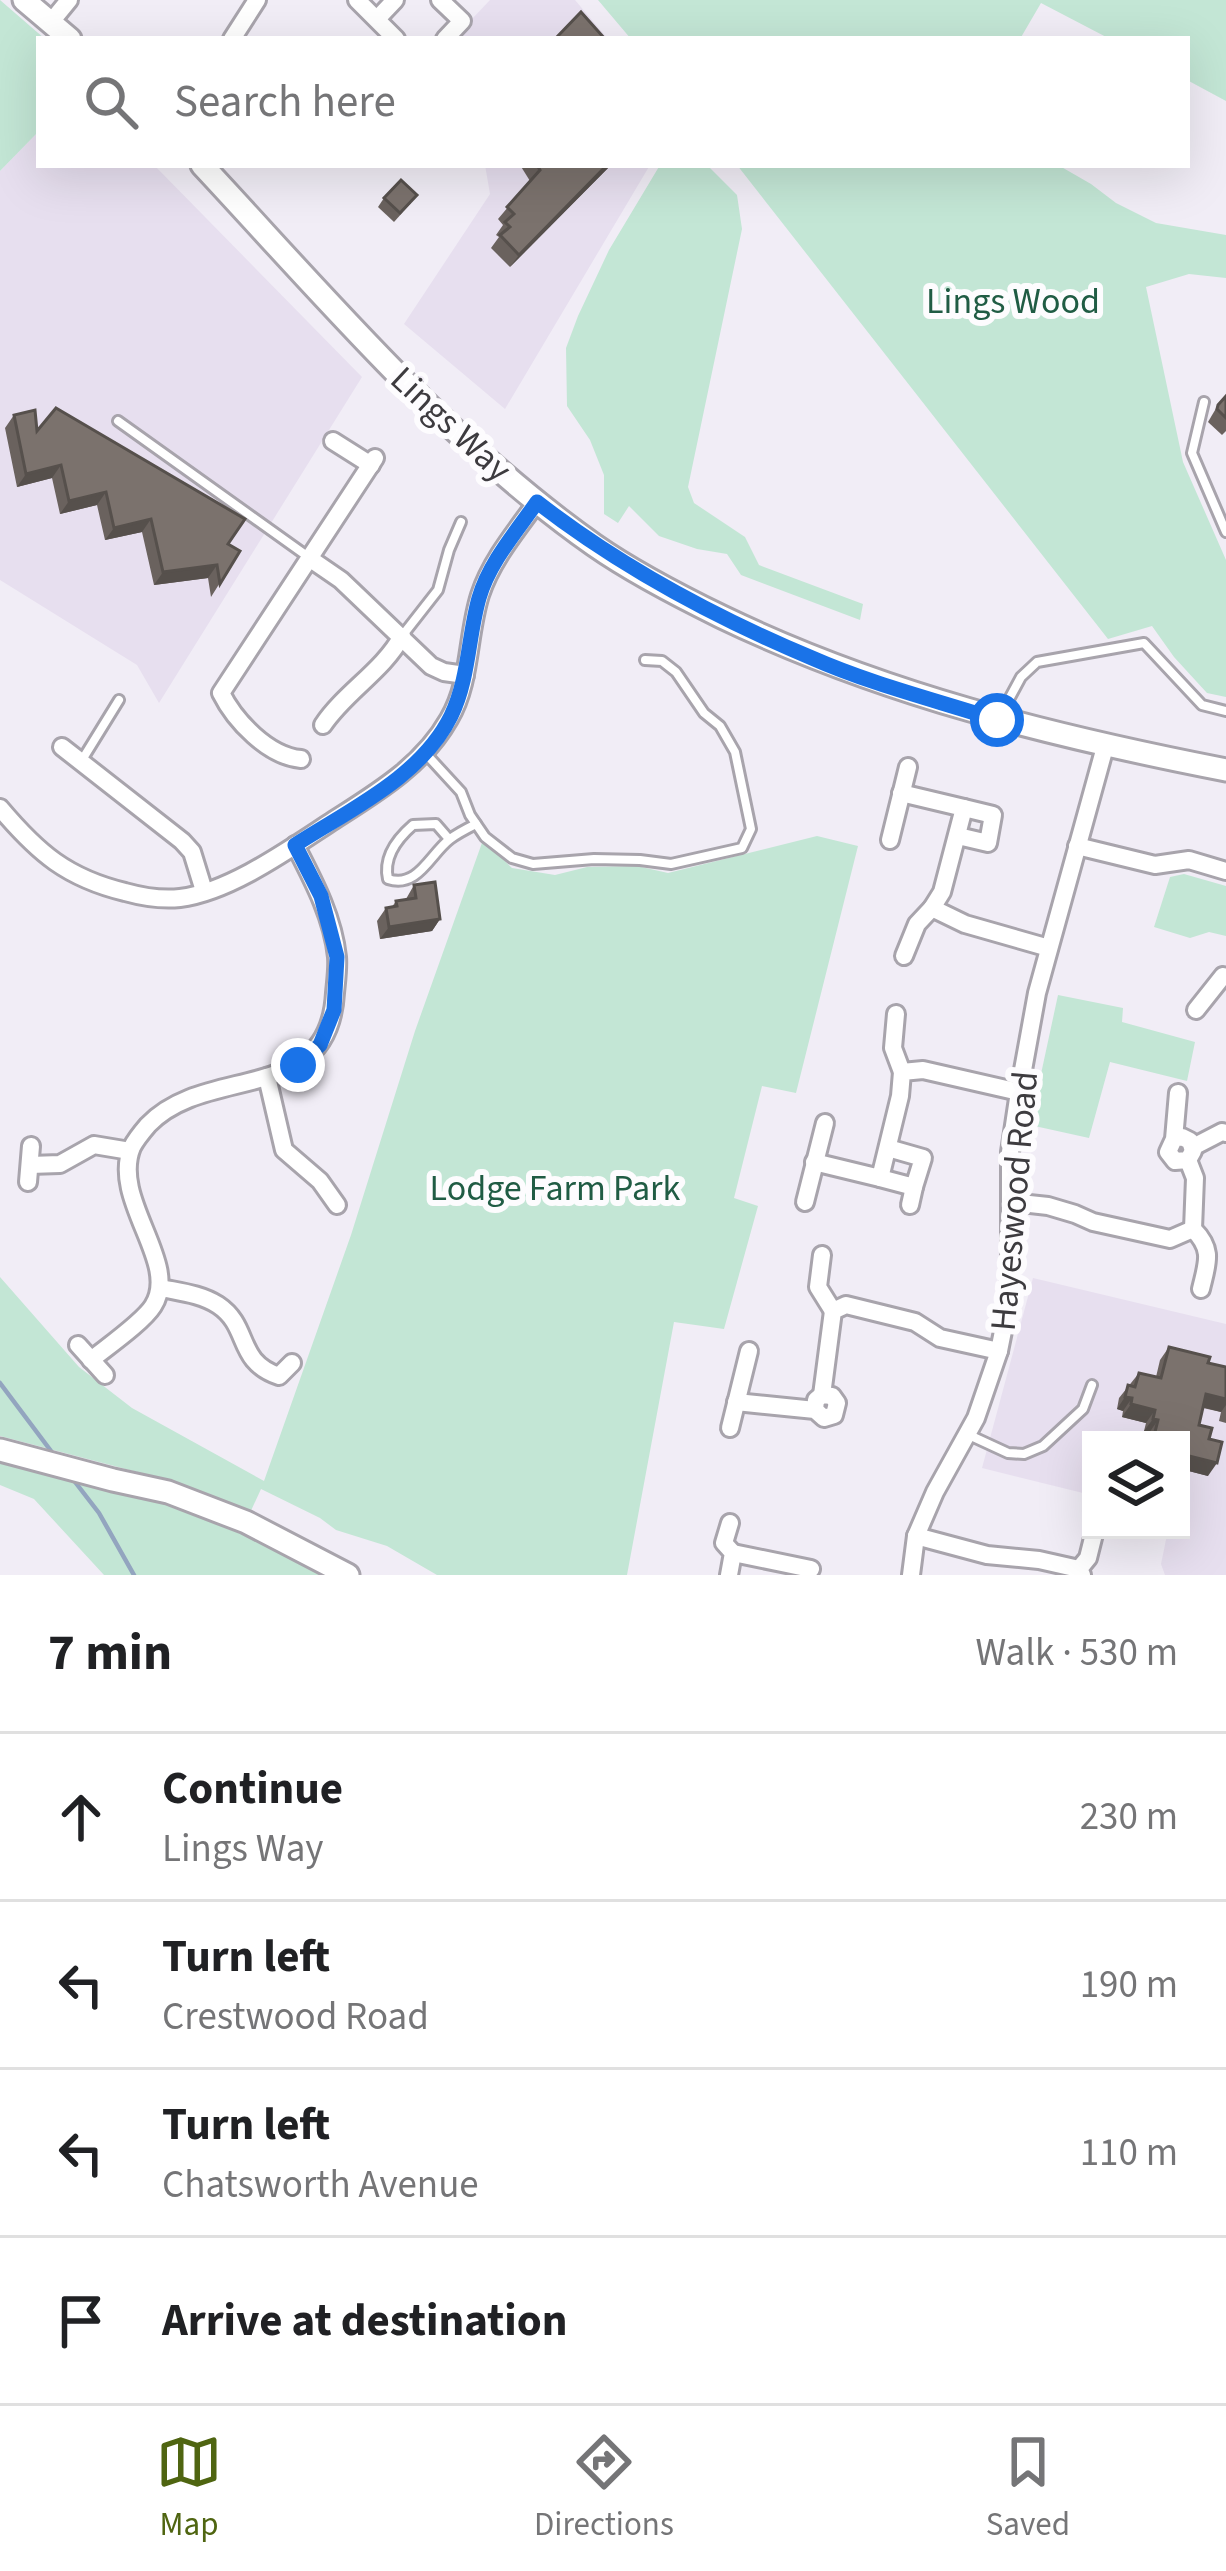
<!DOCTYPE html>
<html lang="en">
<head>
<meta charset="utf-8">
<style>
	:root { --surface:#fff; --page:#f2f2f2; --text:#202124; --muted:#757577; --line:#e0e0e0; --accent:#4f6511 }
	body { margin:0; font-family:"Source Sans 3",sans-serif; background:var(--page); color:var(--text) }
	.controls { position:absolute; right:36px; bottom:36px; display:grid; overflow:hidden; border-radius:0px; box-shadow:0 12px 48px #0002 }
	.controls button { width:108px; height:108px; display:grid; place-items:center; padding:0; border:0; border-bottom:3px solid var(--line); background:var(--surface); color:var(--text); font:60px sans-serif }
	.stop { position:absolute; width:36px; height:36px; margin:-27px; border:9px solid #1a73e8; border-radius:50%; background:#fff }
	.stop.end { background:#1a73e8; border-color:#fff; box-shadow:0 3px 12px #0008 }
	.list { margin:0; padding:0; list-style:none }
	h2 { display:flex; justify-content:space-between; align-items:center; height:156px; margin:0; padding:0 48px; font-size:51px }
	h2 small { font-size:39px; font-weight:400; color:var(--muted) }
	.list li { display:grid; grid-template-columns:78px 1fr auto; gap:36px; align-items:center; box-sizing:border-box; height:168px; padding:0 48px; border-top:3px solid var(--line) }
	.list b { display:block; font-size:45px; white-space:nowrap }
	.list p { margin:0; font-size:39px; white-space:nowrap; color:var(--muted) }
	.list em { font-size:39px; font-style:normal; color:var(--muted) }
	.icon { flex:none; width:66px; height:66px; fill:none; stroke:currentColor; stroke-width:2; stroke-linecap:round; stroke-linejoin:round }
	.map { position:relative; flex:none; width:1226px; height:1575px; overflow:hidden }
	.search { position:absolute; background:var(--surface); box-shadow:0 12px 48px #0002; left:36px; right:36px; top:36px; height:132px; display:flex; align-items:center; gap:30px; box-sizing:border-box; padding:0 42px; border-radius:0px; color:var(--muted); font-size:45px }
	.sheet { height:828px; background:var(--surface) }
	nav { display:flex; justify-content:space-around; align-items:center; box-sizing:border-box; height:168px; border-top:3px solid var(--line); background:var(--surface); font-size:33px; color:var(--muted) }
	nav a { display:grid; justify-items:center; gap:6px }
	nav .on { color:var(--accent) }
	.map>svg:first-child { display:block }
	.built { fill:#e7dfef }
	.green { fill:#c3e6d5 }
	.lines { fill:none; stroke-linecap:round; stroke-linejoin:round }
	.stream { stroke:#93a5bf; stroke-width:4.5 }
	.service-casing { stroke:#a8a4ac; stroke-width:14 }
	.minor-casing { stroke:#a8a4ac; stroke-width:22 }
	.tertiary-casing { stroke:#a8a4ac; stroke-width:27 }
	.service { stroke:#fff; stroke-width:8 }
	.minor { stroke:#fff; stroke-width:16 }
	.tertiary { stroke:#fff; stroke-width:21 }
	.wall { fill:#6a625e }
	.shaded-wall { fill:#56504c }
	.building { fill:#7b726d; stroke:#56504c; stroke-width:3 }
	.route { stroke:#1a73e8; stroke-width:15 }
	.labels { text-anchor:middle; stroke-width:12; stroke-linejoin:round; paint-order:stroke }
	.park-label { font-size:36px; fill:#205c44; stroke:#fdfcfe }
	.street-label { font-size:36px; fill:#3d3b3f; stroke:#fdfcfe }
</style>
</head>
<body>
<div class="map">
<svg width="1226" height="1575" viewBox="0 0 1226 1575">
	<rect width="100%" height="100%" fill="#f1edf6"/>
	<g class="built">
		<polygon points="490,0 575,0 608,39 453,39"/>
		<polygon points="39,131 39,165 154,165 362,377 159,703 137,665 0,580 0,171"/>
		<polygon points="485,165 650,165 505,409 404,324 490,194"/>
		<polygon points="1033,1278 1226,1324 1226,1575 1165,1575 1161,1564 1168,1530 1181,1530 1181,1440 1091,1440 1091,1495 982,1468"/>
	</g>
	<g class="green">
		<polygon points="0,0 45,39 39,39 39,131 0,171"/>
		<polygon points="598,0 1226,0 1226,101 1187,80 1187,39 1110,39 1041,3 1020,39 631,39"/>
		<polygon points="660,165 707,165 737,195 742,229 688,487 694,503 745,537 759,565 863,604 860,620 741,575 727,554 697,549 659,536 629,506 618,523 604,514 604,475 590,440 567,406 566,348 578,316 609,250"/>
		<polygon points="737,165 1058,165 1091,184 1116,203 1156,223 1226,235 1226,278 1189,274 1146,287 1183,462 1226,560 1226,697 1207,693 1174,657 1152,626 1108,639"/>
		<polygon points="817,836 858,846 796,1093 762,1086 734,1198 758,1206 724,1329 674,1322 627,1575 437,1575 387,1546 336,1530 320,1518 261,1489 249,1515 137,1472 0,1436 0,1277 79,1367 132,1408 264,1481 351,1235 415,1031 483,840 512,868 555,875 587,867 637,866 668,873"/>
		<polygon points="1184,874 1226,886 1226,936 1209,932 1190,938 1154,927 1170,877"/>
		<polygon points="1058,995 1123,1008 1122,1022 1195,1042 1187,1081 1110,1062 1089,1138 1030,1125"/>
		<polygon points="0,1450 168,1492 348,1575 104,1575 34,1499 0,1485"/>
	</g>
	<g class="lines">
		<g class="stream">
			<polyline points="0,1383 54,1455"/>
			<polyline points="72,1478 99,1513 134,1575"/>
		</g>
		<g class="service-casing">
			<g id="service">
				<polyline points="1204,402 1192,453 1226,532"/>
				<polyline points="118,421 307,556"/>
				<polyline points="402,636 438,590 449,550 461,522"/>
				<polyline points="1001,714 1021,677 1037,662 1144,643 1202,705 1226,711"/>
				<polyline points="427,755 461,792 470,815 485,837 512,858 533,864 594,859 640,860 671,864 742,848 751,829 735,752 720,726 704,713 676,672 662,661 645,660"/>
				<polyline points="82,760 119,700"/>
				<path d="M 449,839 L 436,824 L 413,825 C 398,838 383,857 388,879 C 418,889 430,854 450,839 C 458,833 468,828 476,824"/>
				<polyline points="969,1435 1008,1453 1024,1454 1043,1446 1083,1409 1092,1385"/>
			</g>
		</g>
		<g class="minor-casing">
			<g id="minor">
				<polyline points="357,0 396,39"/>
				<polyline points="440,0 462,21 445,39"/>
				<polyline points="377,19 395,0"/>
				<polyline points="51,22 69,0"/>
				<polyline points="232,39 257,0"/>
				<polyline points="333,441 371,465"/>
				<polyline points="309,558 341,580 431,666 444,672 465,675"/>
				<path d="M 323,725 C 345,692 383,671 402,636"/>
				<polyline points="62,747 182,841 192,852 204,891"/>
				<path d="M 301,759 C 268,756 235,721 221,693 L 375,458"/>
				<polyline points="901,793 964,808 942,892 932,908 965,924 1049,948"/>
				<path d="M 0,808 C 38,853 67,878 125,892 C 143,897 161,900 180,898 C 230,892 291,848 334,820 C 378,792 423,765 449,719 C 471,682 467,636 480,595 C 491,561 516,531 537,502"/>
				<polyline points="958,836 988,843 993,815 964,808"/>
				<polyline points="890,840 908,767"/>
				<polyline points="1077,846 1155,865 1189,860 1226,871"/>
				<polyline points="904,956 917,924 932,908"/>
				<polyline points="1196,1010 1223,976"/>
				<polyline points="896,1014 893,1048 902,1072"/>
				<polyline points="267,1077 284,1150 320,1181 337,1205"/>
				<polyline points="1174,1139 1182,1137 1190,1141 1193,1151 1188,1160 1175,1161 1168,1152 1174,1139 1178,1093"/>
				<polyline points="1193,1147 1222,1132 1226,1133"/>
				<path d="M 1188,1160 L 1195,1178 L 1193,1229 C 1214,1250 1207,1263 1201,1289"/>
				<polyline points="814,1162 880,1178 900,1096 902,1072 923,1070 1019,1092"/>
				<polyline points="30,1165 60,1164 94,1145 130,1151"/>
				<polyline points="880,1178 914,1187 923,1158 888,1148"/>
				<polyline points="28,1182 31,1146"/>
				<polyline points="805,1202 825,1123"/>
				<polyline points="1011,1202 1048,1206 1075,1214 1093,1222 1170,1239 1193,1229"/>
				<polyline points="910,1205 914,1187"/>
				<polyline points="822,1255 818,1287 833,1311"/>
				<path d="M 161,1288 C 180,1292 201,1294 218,1305 C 251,1327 235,1361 279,1376 L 292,1363"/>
				<polyline points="78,1345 105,1375"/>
				<path d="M 91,1360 C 107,1347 143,1322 153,1306 C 181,1263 110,1200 132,1147 C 136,1139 142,1132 148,1125 C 207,1063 329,1107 335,993 C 336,982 338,968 337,957 C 333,917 313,880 295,845"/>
				<polyline points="822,1395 833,1311 846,1305 915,1322 940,1338 999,1351"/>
				<polyline points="736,1402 815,1410 824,1418 834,1415 837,1403 832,1396 822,1395 816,1400 815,1410"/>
				<polyline points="730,1428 749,1351"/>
				<polyline points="916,1536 987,1555 1039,1560 1079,1569 1082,1575"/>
				<polyline points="733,1553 811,1569"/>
				<polyline points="1079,1569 1088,1558 1095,1530"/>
				<polyline points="729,1575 733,1553 724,1543 730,1523"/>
				<polyline points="911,1575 916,1536 935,1492 976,1418 999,1351 1007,1311 1010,1270 1010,1152 1019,1092 1037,993 1105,747"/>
			</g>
		</g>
		<g class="tertiary-casing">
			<g id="tertiary">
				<polyline points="24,0 70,39"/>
				<path d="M 202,165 C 326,298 445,440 594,545 C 634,573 679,596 722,617 C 882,694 1052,736 1226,770"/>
				<polyline points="0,1450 113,1480 168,1492 246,1522 348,1575"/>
			</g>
		</g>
		<use href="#service" class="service"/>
		<use href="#minor" class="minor"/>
		<use href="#tertiary" class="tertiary"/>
	</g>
	<g class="wall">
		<polygon points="520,165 611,165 510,267 491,248 499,237 496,235 503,225 498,219 530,181"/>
		<polygon points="384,198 411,203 394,222 378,207"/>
		<polygon points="1226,396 1226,431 1222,435 1208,422 1218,405"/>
		<polygon points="14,415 37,431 240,551 211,597 208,578 154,585 142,532 105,540 97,505 60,514 52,478 17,487 5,428"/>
		<polygon points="414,885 440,919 432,931 380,939 377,921 386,908 392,907 396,901 406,899"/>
		<polygon points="1169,1347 1208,1363 1226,1367 1226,1423 1219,1421 1221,1412 1203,1408 1199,1425 1209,1439 1208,1476 1181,1469 1181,1440 1148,1440 1149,1433 1144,1431 1146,1423 1122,1417 1123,1411 1117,1409 1119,1398 1139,1373 1156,1377 1160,1360"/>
	</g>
	<g class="shaded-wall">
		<polygon points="607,165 611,165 510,267 519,255"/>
		<polygon points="61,465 52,478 17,487 26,474"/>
		<polygon points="106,492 97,505 60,514 69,501"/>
		<polygon points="151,519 142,532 105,540 114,528"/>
		<polygon points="217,565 208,578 154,585 163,572"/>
		<polygon points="440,919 432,931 380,939 389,927"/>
		<polygon points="1206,1394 1226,1399 1226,1405 1221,1412 1198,1406"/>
		<polygon points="1125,1397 1132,1398 1123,1411 1117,1409"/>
		<polygon points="1131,1404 1155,1410 1146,1423 1122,1417"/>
		<polygon points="1153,1419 1158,1420 1149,1433 1144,1431"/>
		<polygon points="1181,1454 1217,1463 1208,1476 1181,1469"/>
	</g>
	<g class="building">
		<polygon points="581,12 605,39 555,39"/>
		<polygon points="537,165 607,165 519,255 500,235 510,227 505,222 514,214 507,207 540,170"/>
		<polygon points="401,180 417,195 400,213 384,198"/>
		<polygon points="1226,396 1226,418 1217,409 1218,405"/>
		<polygon points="56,408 245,519 228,544 240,551 220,584 217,565 163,572 151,519 114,528 106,492 69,501 61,465 26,474 14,415 35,410 37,431"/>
		<polygon points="435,882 440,919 389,927 386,908 397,906 396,901 416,898 414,885"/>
		<polygon points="1169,1347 1210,1357 1208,1363 1226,1367 1226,1399 1206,1394 1199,1425 1212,1428 1209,1439 1222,1442 1217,1463 1181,1454 1181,1440 1153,1440 1158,1420 1153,1419 1155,1410 1131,1404 1132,1398 1125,1397 1128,1385 1135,1387 1139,1373 1161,1378"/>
	</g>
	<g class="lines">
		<path class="route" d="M 298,1065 L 320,1045 L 334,1010 L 337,957 L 321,896 L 295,845 C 349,810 421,777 451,716 C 469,679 468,637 479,598 C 489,563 516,532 537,502 C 621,567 714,617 812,658 C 871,684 935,700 997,720"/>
	</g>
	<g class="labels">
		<g class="park-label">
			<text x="1013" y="313">Lings Wood</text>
			<text x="555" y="1200">Lodge Farm Park</text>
		</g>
		<g class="street-label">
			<text transform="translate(452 423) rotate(43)" y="13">Lings Way</text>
			<text transform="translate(1013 1201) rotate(-85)" y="13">Hayeswood Road</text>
		</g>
	</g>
</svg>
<div class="controls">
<button><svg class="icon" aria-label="layers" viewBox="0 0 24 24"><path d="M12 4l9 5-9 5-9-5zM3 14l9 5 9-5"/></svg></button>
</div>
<div class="stop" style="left:997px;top:720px"></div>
<div class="stop end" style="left:298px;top:1065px"></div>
<div class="search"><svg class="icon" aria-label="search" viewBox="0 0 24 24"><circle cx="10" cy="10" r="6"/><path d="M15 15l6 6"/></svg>Search here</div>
</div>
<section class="sheet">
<h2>7 min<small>Walk · 530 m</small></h2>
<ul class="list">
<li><svg class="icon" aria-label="ahead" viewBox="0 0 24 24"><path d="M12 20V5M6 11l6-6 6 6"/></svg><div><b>Continue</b><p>Lings Way</p></div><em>230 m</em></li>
<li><svg class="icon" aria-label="left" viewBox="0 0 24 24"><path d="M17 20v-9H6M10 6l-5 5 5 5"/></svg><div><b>Turn left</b><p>Crestwood Road</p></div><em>190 m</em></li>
<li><svg class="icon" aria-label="left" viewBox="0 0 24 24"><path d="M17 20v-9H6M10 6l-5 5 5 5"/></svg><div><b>Turn left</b><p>Chatsworth Avenue</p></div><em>110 m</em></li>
<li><svg class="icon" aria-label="arrive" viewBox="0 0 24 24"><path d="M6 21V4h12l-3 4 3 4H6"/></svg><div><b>Arrive at destination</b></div></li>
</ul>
</section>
<nav>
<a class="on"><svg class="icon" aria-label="map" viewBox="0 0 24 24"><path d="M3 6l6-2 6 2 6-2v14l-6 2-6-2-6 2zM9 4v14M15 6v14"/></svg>Map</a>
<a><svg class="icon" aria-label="directions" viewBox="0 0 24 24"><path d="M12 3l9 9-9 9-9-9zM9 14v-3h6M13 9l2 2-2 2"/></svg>Directions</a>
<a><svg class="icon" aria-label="saved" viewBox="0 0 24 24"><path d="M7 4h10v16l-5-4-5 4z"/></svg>Saved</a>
</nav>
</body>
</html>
